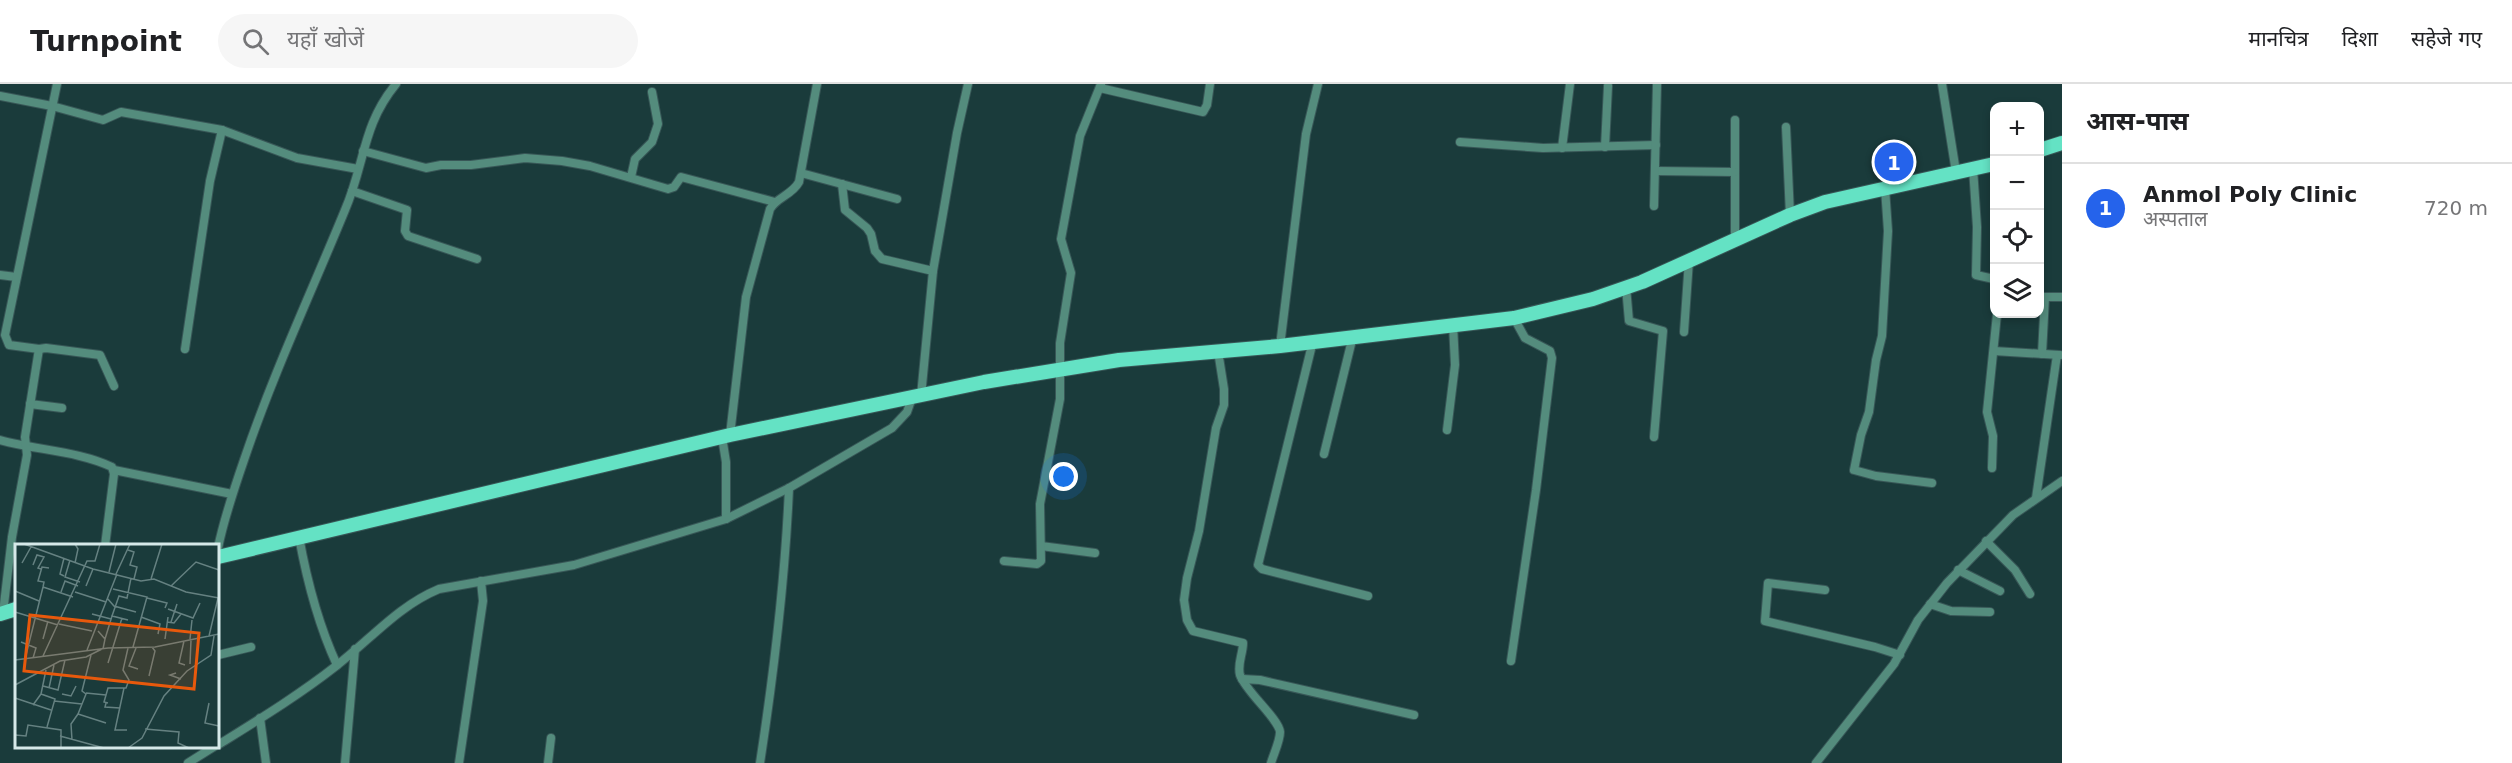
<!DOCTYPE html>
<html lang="hi">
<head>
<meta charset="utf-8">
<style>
	:root { --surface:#fff; --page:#f6f6f6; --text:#202124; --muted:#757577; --line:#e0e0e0; --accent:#2563eb }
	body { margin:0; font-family:"DejaVu Sans","Noto Sans Devanagari",sans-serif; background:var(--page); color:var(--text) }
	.controls { position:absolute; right:18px; top:18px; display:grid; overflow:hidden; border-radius:12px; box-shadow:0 3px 9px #0003 }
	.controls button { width:54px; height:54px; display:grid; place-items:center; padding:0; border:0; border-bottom:2px solid var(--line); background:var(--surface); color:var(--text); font:30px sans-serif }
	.you { position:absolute; left:1064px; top:393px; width:21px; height:21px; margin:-15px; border:4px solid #fff; border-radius:50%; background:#1a73e8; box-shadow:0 0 0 9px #1a73e833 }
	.badge { display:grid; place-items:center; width:39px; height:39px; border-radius:50%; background:var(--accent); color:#fff; font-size:20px; font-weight:700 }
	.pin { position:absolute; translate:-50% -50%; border:3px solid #fff; box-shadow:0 2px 6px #0006 }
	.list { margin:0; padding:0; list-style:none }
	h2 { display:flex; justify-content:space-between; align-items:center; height:78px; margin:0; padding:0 24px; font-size:26px }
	h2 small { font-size:20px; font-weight:400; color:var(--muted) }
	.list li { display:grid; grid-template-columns:39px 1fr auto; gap:18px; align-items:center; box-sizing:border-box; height:90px; padding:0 24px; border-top:2px solid var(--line) }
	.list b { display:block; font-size:22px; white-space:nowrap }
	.list p { margin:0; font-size:20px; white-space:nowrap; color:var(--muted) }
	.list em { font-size:20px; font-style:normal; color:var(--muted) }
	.icon { flex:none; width:33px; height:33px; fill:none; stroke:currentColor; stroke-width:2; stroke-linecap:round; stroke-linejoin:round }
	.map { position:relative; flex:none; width:2062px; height:679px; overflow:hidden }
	header { display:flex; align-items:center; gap:36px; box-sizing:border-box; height:84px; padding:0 30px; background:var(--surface); border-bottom:2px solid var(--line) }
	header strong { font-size:28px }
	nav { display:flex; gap:33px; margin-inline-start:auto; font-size:21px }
	.search { width:420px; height:54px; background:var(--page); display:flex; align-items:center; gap:15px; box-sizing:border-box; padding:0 21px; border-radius:33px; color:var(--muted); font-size:22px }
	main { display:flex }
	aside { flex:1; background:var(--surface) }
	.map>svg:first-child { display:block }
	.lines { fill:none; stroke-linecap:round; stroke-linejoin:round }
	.street-casing { stroke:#385757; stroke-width:10 }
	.primary-casing { stroke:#385757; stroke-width:16 }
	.street { stroke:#548c7d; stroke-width:8 }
	.primary { stroke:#64e2c4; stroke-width:14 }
	.inset-road { fill:none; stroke:#658181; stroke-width:1.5 }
	.view { fill:#e8590c; fill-opacity:0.15; stroke:#e8590c; stroke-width:3 }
	.inset-edge { fill:none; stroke:#d6e9e9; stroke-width:3 }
</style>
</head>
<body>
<header>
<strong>Turnpoint</strong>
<div class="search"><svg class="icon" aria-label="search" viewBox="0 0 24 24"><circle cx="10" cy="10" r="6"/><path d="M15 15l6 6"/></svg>यहाँ खोजें</div>
<nav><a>मानचित्र</a><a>दिशा</a><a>सहेजे गए</a></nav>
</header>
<main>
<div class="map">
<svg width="2062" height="679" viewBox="0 0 2062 679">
	<rect width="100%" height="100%" fill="#1a3b3b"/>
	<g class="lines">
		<g class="street-casing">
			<g id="street">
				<polyline points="1942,0 1956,88"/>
				<polyline points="1100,4 1203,28 1207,21 1210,0"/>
				<polyline points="0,12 52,22 103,36 121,28 222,46 297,74 358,85"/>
				<polyline points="1735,36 1735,155"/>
				<polyline points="1786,43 1790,131"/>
				<polyline points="1460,58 1543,64 1656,61"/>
				<polyline points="1605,63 1608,2"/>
				<polyline points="1562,64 1570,0"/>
				<polyline points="363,67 426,84 441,81 471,81 525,74 562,77 590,82 668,105 674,103 681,93 775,118"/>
				<polyline points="1973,84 1977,143 1976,191 1994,195"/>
				<polyline points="1656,87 1735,88"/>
				<polyline points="801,89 897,115"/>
				<polyline points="631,93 635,75 652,58 658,40 652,8"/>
				<polyline points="842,100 845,126 867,144 871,150 875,167 882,175 933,187 921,312"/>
				<polyline points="1885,104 1888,147 1882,252 1876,276 1869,328 1861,351 1854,386 1876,392 1932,399"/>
				<polyline points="352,107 407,126 405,147 408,152 477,175"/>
				<polyline points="1654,122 1657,0"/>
				<polyline points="933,187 957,49 968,0"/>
				<polyline points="0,191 16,193"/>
				<polyline points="1626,203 1629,237 1663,247 1654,353"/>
				<polyline points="2040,213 2062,213"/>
				<polyline points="1684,248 1689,176"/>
				<polyline points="1313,257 1258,481 1262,485 1368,512"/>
				<polyline points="1280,262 1306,50 1318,0"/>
				<polyline points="39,265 46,264 100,271 114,302"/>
				<polyline points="185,265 210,97 222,46"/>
				<path d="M 1218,267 L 1224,305 L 1224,321 L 1216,344 L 1199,447 L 1187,494 L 1184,516 L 1187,536 L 1193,547 L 1243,559 C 1243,570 1237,580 1240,591 C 1246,608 1279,635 1280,648 C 1280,657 1274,669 1271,679"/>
				<polyline points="1994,267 2060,271"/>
				<polyline points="2042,270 2045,213"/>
				<polyline points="30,320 62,324"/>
				<polyline points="1447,346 1455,281 1453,240"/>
				<path d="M 730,351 L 746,213 L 770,125 C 777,113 792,111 799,98 L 817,0"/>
				<polyline points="722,353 726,378 726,435"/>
				<path d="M 0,356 C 35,366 79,367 112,383 L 114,390 L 105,462"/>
				<polyline points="1324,370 1353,252"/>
				<polyline points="1992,384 1993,352 1987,328 1997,230"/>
				<polyline points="114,386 232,410"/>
				<polyline points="2036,414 2057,271"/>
				<path d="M 299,453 C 307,497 318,540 337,581"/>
				<polyline points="1986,457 2015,486 2030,510"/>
				<polyline points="1041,462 1095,469"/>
				<path d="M 218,464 C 224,434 234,405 244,376 C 273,290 311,209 345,126 C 365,80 362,41 396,0"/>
				<polyline points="1004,477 1037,480 1041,477 1040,420 1060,315 1060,259 1071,189 1061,155 1080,52 1101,0"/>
				<polyline points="1958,486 2000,507"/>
				<polyline points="1825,506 1768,499 1765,537 1875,563 1900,571"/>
				<polyline points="1930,520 1951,527 1990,528"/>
				<polyline points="3,529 12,453 27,371 25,353 39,265 9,261 5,251 57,0"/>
				<polyline points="218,571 251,563"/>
				<polyline points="1511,577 1536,406 1552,274 1550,267 1525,254 1514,234"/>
				<polyline points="1242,595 1260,596 1414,631"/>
				<polyline points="260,634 266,679"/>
				<path d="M 218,661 C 258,636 299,611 336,582 C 371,555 398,522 439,505 L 574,481 L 726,435 L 789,404 L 892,344 L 907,328 L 912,314"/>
				<polyline points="188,679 215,662"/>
				<polyline points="345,679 355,565"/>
				<polyline points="459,679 483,517 481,497"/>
				<polyline points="548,679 551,654"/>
				<path d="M 760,679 C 774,588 785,497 789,404"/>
				<polyline points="1816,679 1894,580 1918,536 1947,499 2013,431 2062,397"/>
			</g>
		</g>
		<g class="primary-casing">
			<g id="primary">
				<polyline points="2040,66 2062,59"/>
				<polyline points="218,473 730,351 984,298 1119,276 1280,262 1514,234 1593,215 1642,198 1790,131 1825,118 1994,80"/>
				<polyline points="0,530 16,525"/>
			</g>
		</g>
		<use href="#street" class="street"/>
		<use href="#primary" class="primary"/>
	</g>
	<g transform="translate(15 460)">
		<rect width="204" height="204" fill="#1a3b3b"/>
		<path class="inset-road" d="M 9,0 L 78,25 L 126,37 L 139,35 L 171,48 L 204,54M 60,0 L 63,5 L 60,19M 113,6 L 119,8 L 115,21 L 122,23 L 119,35M 49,14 L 45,30 L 49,32M 55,16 L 50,33 L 65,38M 7,19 L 16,3M 18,21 L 22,11 L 29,13 L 23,24 L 26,25M 94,28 L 101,0M 101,30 L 115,0M 136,35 L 147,0M 71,42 L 78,25M 156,42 L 181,18 L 204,26M 28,43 L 29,38 L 23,37 L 27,23 L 34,24M 98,45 L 132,53 L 118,103M 0,47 L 24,57M 46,48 L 50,37 L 63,42M 60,48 L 91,58M 92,54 L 99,62 L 121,68M 132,54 L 152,59 L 150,64M 153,65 L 178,74 L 185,59M 0,68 L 43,81M 77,70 L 96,75M 97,72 L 104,52 L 112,54 L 116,34M 126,73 L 145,80 L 143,90M 152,78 L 159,79 L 166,70M 156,78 L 162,60M 44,80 L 77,87M 83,87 L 90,95 L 88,105M 194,92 L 203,54M 28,95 L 33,77M 90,95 L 97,72 L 113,76M 150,95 L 153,73M 175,95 L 177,76M 169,97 L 164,119 L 170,121M 6,98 L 21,104 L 18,114M 121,104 L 114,122 L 123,125M 72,106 L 102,30M 76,111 L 67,147 L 71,150 L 63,170 L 91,179M 28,112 L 72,17 L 80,17 L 85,0M 10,115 L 28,43 L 58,53M 0,116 L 93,104 L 140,103 L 204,90M 93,119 L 107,74M 175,120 L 176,96M 161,129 L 155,131 L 166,135M 134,132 L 140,107 L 137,103M 0,141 L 45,117 L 71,113 L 87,105M 28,142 L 43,146 L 50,116M 34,144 L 39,121M 109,144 L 100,186 L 112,186M 71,149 L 91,151M 26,150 L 31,126M 47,150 L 56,152 L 61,142M 0,154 L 36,166M 39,157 L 67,160M 91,159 L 90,163 L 105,164M 93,159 L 89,158 L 93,144 L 111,144 L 114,136 L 108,126 L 113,104M 194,159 L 190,179 L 204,182M 18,161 L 26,150 L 40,155 L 32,183M 130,185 L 164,188 L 163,199 L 174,204M 0,191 L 11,192 L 13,181 L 46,186 L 46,204M 45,192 L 89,204M 57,196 L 56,180 L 63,170M 113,204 L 127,194 L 149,152 L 172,127 L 196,111 L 199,92"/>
		<path class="view" d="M 15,71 L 184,89 L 179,145 L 9,127 Z"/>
		<rect width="204" height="204" class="inset-edge"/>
	</g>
</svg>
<div class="controls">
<button>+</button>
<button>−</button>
<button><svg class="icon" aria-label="locate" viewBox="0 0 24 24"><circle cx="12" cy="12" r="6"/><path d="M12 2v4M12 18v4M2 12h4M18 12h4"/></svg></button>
<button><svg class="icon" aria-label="layers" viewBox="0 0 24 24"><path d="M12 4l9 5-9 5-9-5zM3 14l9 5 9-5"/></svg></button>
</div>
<div class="you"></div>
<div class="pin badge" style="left:1894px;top:78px">1</div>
</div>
<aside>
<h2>आस-पास<small></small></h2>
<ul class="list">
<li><span class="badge">1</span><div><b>Anmol Poly Clinic</b><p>अस्पताल</p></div><em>720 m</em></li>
</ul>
</aside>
</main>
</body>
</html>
